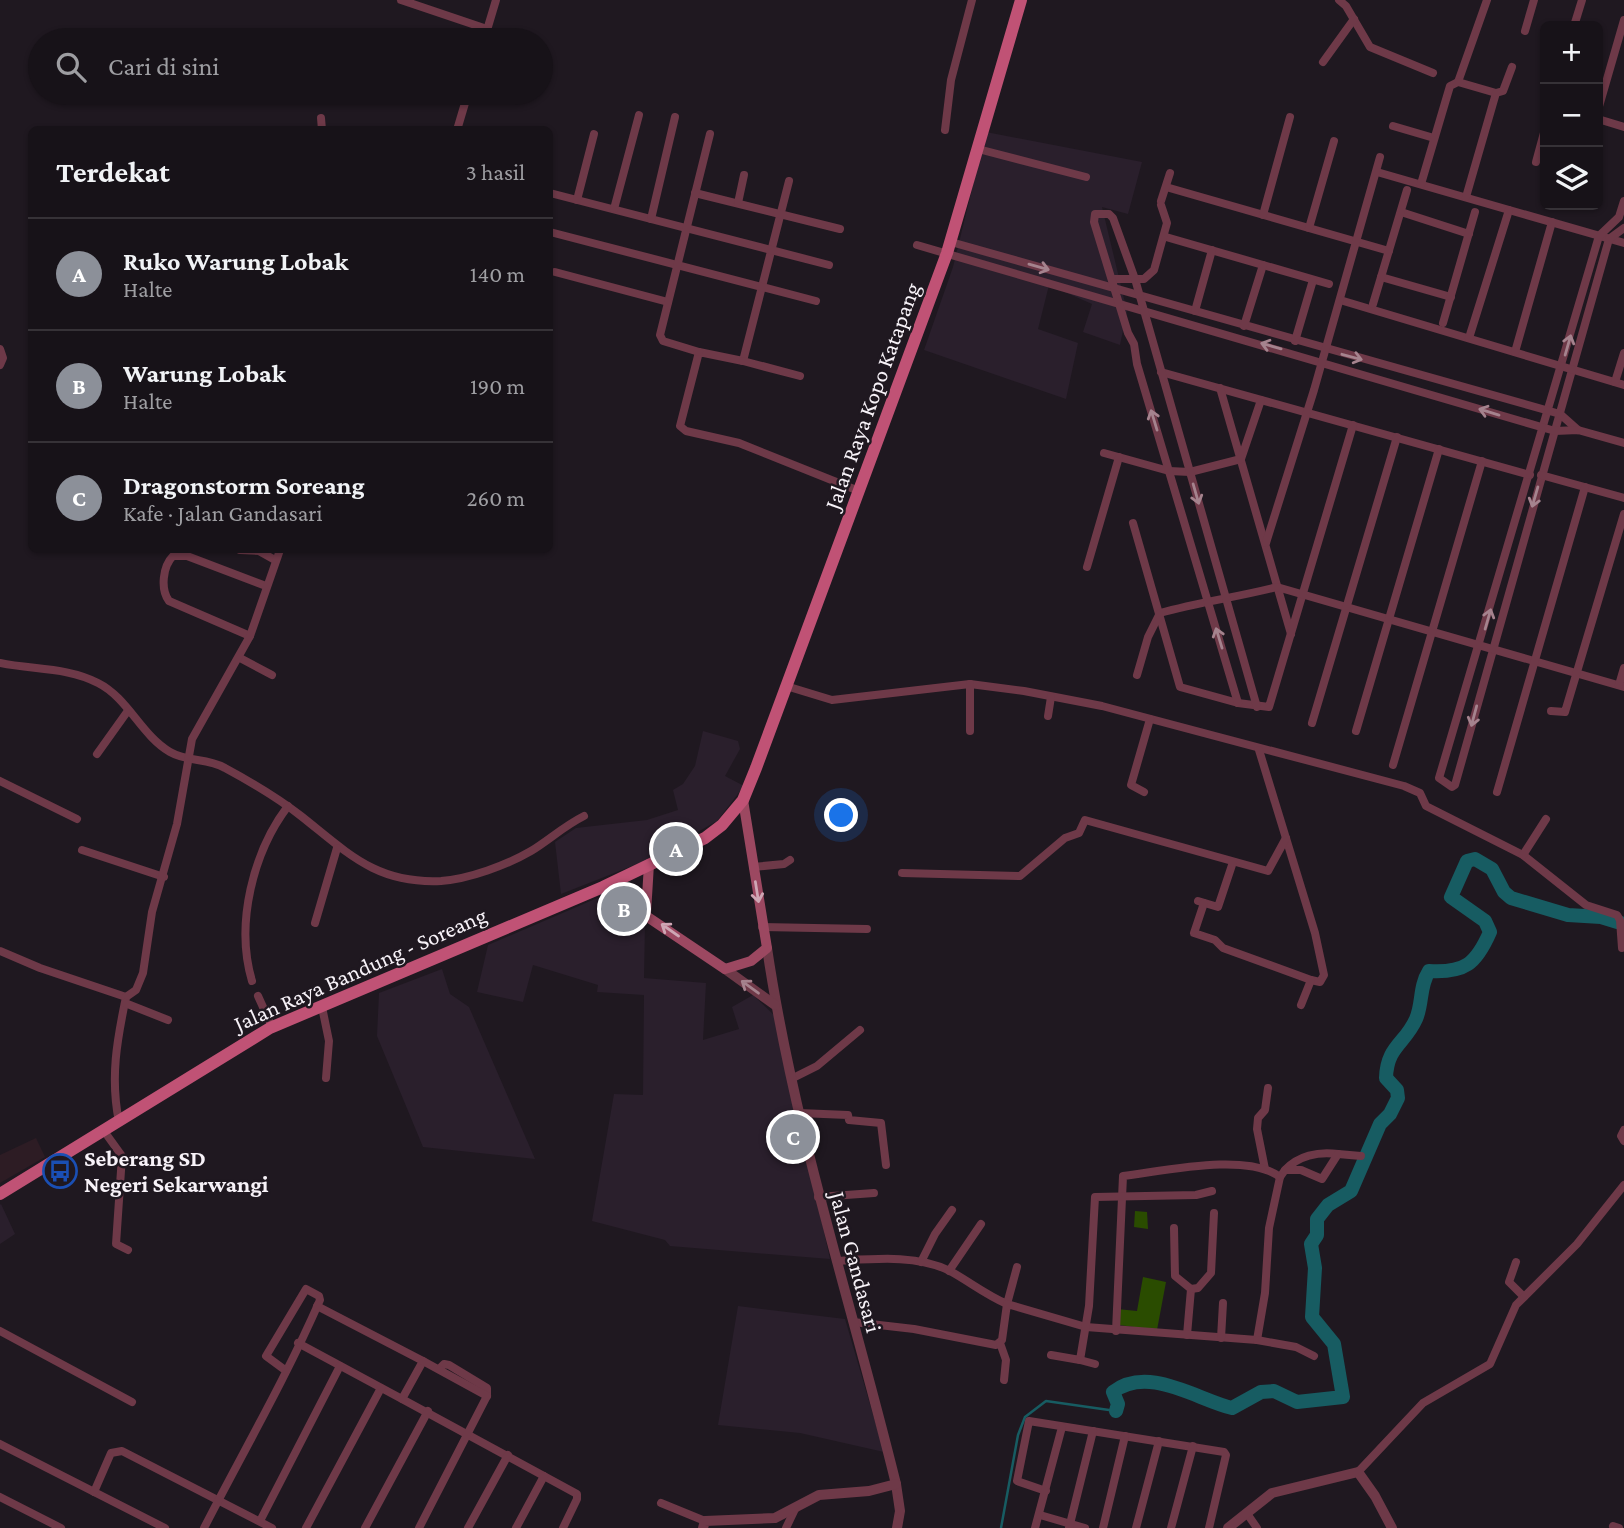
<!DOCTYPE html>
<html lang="id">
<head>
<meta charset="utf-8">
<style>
	:root { --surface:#171218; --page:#201b21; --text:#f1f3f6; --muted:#9e9ea2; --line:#363237; --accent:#8c9099 }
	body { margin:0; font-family:"Crimson Pro",serif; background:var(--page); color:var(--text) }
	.controls { position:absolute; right:21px; top:21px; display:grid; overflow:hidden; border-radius:10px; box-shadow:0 2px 5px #0004 }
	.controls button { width:63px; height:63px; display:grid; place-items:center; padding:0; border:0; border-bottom:2px solid var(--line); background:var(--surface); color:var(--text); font:35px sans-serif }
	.you { position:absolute; left:842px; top:816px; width:24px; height:24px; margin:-18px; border:5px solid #fff; border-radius:50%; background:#1a73e8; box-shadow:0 0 0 10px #1a73e833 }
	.badge { display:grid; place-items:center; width:46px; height:46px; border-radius:50%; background:var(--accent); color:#fff; font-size:23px; font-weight:700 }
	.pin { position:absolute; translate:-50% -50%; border:4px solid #fff; box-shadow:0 2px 7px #0006 }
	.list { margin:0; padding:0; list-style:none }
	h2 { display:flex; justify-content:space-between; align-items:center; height:91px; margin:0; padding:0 28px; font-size:30px }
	h2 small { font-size:23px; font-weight:400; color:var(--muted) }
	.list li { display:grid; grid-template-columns:46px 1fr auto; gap:21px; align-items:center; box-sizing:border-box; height:112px; padding:0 28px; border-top:2px solid var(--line) }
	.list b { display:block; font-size:26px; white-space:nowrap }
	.list p { margin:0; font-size:23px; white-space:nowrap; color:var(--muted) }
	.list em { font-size:23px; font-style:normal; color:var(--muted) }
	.icon { flex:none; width:38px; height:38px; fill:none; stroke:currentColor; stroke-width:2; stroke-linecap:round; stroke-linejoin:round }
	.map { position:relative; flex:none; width:1624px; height:1528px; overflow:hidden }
	.search { position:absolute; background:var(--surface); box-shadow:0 2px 5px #0004; left:28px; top:28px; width:525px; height:77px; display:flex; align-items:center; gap:18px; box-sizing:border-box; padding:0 24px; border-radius:38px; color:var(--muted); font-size:26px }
	.panel { position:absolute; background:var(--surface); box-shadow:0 2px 5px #0004; left:28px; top:126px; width:525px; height:427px; border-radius:10px }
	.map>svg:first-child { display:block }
	.built { fill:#2a1f2c }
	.education { fill:#2d1c24 }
	.green { fill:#2a4c00 }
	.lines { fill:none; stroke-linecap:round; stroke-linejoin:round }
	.stream { stroke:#175c62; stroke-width:2.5 }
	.river { stroke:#175c62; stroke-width:14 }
	.minor { stroke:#6e3948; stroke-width:8 }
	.tertiary { stroke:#6e3948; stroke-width:10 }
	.secondary { stroke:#9c4861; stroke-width:10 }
	.primary { stroke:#c05275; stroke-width:12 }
	.oneway { stroke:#a5838e }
	.oneway2 { stroke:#cea6b4 }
	.labels { text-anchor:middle; stroke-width:5; stroke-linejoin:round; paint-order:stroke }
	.street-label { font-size:23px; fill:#f7f2f8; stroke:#1f1820 }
	.poi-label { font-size:23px; font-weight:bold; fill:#f7f2f8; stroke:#1f1820; text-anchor:start }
</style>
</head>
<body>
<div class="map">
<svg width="1624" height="1528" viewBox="0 0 1624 1528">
	<rect width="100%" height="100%" fill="#1f1820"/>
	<g class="built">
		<polygon points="986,132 1142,162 1128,214 1102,207 1127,311 1120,345 1083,332 1092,304 1049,285 1038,329 1078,343 1066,399 924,350 953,267"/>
		<polygon points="703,731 738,741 740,749 725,776 744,786 717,821 650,859 561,894 555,842 576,828 647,820 678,810 673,790 683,784 695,766"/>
		<polygon points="602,896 645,923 644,978 706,983 703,1040 739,1029 732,1007 753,995 776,1017 830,1259 670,1246 665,1240 592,1221 614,1094 643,1095 644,995 597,992 598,985 533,965 523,1002 477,992 488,945"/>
		<polygon points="442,969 450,994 469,1007 535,1159 423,1147 377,1036 379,993"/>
		<polygon points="1,1204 15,1234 0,1244 0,1205"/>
		<polygon points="738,1306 845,1319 884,1452 800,1433 718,1425"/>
	</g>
	<polygon class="education" points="36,1138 45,1157 0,1183 0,1155"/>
	<g class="green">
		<polygon points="1135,1211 1147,1212 1148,1229 1134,1227"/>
		<polygon points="1143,1277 1166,1282 1157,1330 1119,1325 1117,1309 1137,1311"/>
	</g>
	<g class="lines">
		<polyline class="stream" points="1001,1528 1018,1435 1025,1417 1046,1401 1116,1411"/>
		<path class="river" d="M 1116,1411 L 1118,1404 L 1113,1392 C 1148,1365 1196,1399 1232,1408 L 1261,1392 L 1274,1391 L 1297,1402 L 1343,1397 L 1334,1344 L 1312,1317 L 1315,1268 L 1311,1244 L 1317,1235 L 1317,1219 L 1328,1205 L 1351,1191 L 1380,1124 L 1390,1114 L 1398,1098 L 1397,1090 L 1386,1078 C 1387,1046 1405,1044 1416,1019 C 1423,1003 1419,987 1429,971 C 1465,973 1476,964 1490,932 L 1485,921 L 1451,897 L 1467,861 L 1475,859 L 1492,869 L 1504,892 L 1511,898 L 1568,915 L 1601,917 L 1624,924"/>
		<g class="minor">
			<polyline points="401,0 487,29"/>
			<polyline points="1339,0 1346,6 1370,47 1433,73"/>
			<polyline points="1574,26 1582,0"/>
			<polyline points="1525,31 1534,0"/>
			<polyline points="484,40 496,0"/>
			<polyline points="1323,62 1354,19"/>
			<polyline points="1458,82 1487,0"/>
			<polyline points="1598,110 1624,20"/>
			<polyline points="321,118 322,130"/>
			<polyline points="1598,119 1624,127"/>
			<polyline points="1393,126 1434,138"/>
			<polyline points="457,130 468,93"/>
			<polyline points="945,130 951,80 972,0"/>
			<polyline points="978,149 1086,177"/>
			<polyline points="1536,162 1545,129"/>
			<polyline points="1377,172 1624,243"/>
			<polyline points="789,181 743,361 699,352 680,426 686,431 739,443 859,491"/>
			<polyline points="1421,184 1450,86 1458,82 1496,93"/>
			<polyline points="1166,187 1389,251"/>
			<polyline points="550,193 829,265"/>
			<polyline points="695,193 840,229"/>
			<polyline points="1466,197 1496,93 1503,91 1512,67"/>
			<polyline points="577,200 594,134"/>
			<polyline points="1161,201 1170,173"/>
			<polyline points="1624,201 1619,217 1599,236 1439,778 1452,787 1455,785 1609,239 1624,228"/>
			<polyline points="738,203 744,175"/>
			<polyline points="614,209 639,115"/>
			<polyline points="1401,212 1469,234"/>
			<polyline points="1263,215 1290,117"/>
			<polyline points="651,219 675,117"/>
			<polyline points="1309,228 1334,141"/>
			<polyline points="550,232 816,301"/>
			<polyline points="1166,237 1329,284"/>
			<polyline points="951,242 1560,414 1578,430"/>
			<polyline points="917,245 1555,431 1578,430 1624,443"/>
			<polyline points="555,272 668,302"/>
			<polyline points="1381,277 1451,297"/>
			<polyline points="1113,279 1144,279 1154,270 1167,223 1161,205"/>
			<polyline points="1340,300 1624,385"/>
			<polyline points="1373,304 1407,190"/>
			<polyline points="1195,311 1212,250"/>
			<polyline points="1443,323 1475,212"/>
			<polyline points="1244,326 1263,265"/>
			<polyline points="1469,338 1509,210"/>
			<polyline points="1295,341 1313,280"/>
			<polyline points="0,349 3,358 0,365"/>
			<polyline points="699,352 663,341 660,335 710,134"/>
			<polyline points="1515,352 1552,222"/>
			<polyline points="743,361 800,376"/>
			<polyline points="1161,372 1530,475"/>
			<polyline points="1615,382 1624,353"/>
			<polyline points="1220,388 1291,634"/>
			<polyline points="1104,453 1169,471 1190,472 1241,459 1261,400"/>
			<polyline points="1541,475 1624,498"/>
			<polyline points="1133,523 1180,687 1238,703 1269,707 1353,425"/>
			<polyline points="1266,543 1314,390 1380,157"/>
			<polyline points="240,550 259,551 275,560"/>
			<polyline points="1087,567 1119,457"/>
			<path d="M 250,636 L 169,601 C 160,589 163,566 173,556 L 187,556 L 266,586"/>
			<polyline points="240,658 272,675"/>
			<path d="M 0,663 C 33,670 67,667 98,683 C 128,698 141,735 170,752 C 187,762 208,758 225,768 C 251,782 278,798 301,816 C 348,853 376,884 441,881 C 469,879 507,865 531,851 C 549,840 564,826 584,816"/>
			<path d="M 1137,675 L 1148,637 L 1160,613 C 1199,602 1238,597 1277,587 L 1624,687"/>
			<polyline points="1619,685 1624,668"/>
			<polyline points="786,686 832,700 970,684 1024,691 1102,706 1404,786 1420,793 1426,806 1523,855 1586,905 1617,915 1620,920 1622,948"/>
			<polyline points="1238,703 1137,364 1134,344 1128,333 1094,222 1095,214 1109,214 1113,218 1135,279 1257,707"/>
			<polyline points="1551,711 1565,712 1624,514"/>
			<polyline points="1048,716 1051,697"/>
			<polyline points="1312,723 1397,437"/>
			<polyline points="970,731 970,684"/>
			<polyline points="1356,731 1439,449"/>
			<polyline points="1259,750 1315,933 1324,975 1320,982 1311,980"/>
			<polyline points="97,754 127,712"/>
			<polyline points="1393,765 1482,461"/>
			<polyline points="0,781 77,819"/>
			<polyline points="1144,792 1131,785 1150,719"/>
			<polyline points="1497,792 1585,487"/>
			<polyline points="82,850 164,877"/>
			<polyline points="1523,855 1546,819"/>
			<polyline points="753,867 784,864 790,860"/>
			<polyline points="902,873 1020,876 1065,838 1079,833 1085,820 1268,871 1286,838"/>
			<polyline points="1198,901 1218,907 1233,862"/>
			<polyline points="1204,903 1194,933 1215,940 1223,948 1311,980 1301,1005"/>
			<polyline points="315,923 337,848"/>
			<polyline points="762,927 867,929"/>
			<path d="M 0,951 L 40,968 L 126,997 C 117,1040 110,1078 119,1122"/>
			<path d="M 252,981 C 235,924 253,852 288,806"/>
			<polyline points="258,996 272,1027"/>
			<polyline points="126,997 136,990 143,973 152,912 177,824 192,739 250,636 280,550"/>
			<polyline points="125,1003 168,1020"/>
			<polyline points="322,1007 329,1041 326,1078"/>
			<polyline points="793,1078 817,1066 860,1030"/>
			<polyline points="799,1113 848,1115 849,1120 881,1123 886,1165"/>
			<polyline points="1624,1130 1621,1136 1624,1141"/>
			<polyline points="104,1131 122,1156 116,1244 128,1250"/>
			<polyline points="1265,1169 1257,1129 1258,1118 1265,1110 1268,1088"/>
			<path d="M 1285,1170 C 1298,1156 1318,1151 1338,1154"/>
			<polyline points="818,1197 874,1193"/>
			<polyline points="1174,1228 1175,1276 1191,1289 1187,1335"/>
			<path d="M 837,1261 C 872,1259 917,1254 950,1271 C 970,1282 986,1295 1007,1304 L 1017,1267"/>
			<polyline points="921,1262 935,1234 952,1210"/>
			<polyline points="1516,1262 1509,1282 1524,1297"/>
			<polyline points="949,1271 981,1224"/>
			<polyline points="1191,1289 1198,1288 1211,1273 1214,1213"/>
			<polyline points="853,1322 914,1329 996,1345 1002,1340 1007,1304 1086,1327 1257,1340 1265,1293 1269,1228 1280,1177 1285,1170 1301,1170 1322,1179 1338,1154 1361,1156"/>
			<polyline points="0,1331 132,1402"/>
			<path d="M 1116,1331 L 1123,1176 C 1164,1171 1247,1152 1280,1177"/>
			<polyline points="1221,1338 1223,1303"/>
			<polyline points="1257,1340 1296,1347 1314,1356"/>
			<polyline points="298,1343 402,1399 423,1361 317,1306"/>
			<polyline points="1000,1343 1006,1360 1004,1380"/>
			<polyline points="1051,1355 1080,1360 1089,1306 1095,1197 1196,1195 1212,1191"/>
			<polyline points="1080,1360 1095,1364"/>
			<polyline points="439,1369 444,1364 449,1365 487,1388 487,1396"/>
			<polyline points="402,1399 577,1494 577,1499 563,1528"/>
			<polyline points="0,1444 165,1528"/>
			<polyline points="1358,1472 1423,1403 1490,1364 1516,1305 1577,1244 1624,1185"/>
			<polyline points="1046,1491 1017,1481 1029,1421 1224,1452 1226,1455 1209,1528"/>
			<polyline points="94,1492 111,1453 122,1451 272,1528"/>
			<polyline points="0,1497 61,1528"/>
			<polyline points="661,1503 705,1521"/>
			<polyline points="1040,1515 1085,1528"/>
			<polyline points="1248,1515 1257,1528"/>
			<polyline points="260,1521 340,1366"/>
			<polyline points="1613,1526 1619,1528"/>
			<path d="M 204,1528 C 243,1452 286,1378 320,1300 L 319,1296 L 306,1289 L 266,1356 L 285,1370"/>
			<polyline points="306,1528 381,1388"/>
			<polyline points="365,1528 428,1411"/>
			<polyline points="419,1528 487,1396 423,1361"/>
			<polyline points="468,1528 508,1455"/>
			<polyline points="516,1528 544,1476"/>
			<polyline points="786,1528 796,1507"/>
			<polyline points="1035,1528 1062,1427"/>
			<polyline points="1069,1528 1093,1431"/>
			<polyline points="1103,1528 1125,1436"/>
			<polyline points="1136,1528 1159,1441"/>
			<polyline points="1171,1528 1193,1446"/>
		</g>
		<g class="tertiary">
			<path d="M 767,948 C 794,1130 852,1305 896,1484 L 900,1511 L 897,1528"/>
			<polyline points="725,969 775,1005"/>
			<polyline points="703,1528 705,1521 775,1518 819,1495 869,1491 896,1484"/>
			<polyline points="1228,1528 1272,1493 1358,1472 1375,1496 1392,1528"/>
		</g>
		<g class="secondary">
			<polyline points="603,887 725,969 751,961 767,948 743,800"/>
			<polyline points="646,913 649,864"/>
		</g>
		<polyline class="primary" points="0,1194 270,1028 603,887 705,838 722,825 743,800 756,768 947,253 1021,0"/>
	</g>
	<defs><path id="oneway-shaft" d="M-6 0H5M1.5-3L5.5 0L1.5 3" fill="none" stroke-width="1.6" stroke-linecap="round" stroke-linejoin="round" transform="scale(1.75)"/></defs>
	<g class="oneway">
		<use href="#oneway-shaft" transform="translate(1039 267) rotate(16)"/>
		<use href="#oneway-shaft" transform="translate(1568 345) rotate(-74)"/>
		<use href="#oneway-shaft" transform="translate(1271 346) rotate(-164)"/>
		<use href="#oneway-shaft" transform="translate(1352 357) rotate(15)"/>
		<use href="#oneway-shaft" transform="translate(1489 412) rotate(-163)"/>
		<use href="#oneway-shaft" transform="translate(1154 420) rotate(-107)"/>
		<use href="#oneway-shaft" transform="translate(1196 494) rotate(74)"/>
		<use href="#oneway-shaft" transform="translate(1535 497) rotate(106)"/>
		<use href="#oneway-shaft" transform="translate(1488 619) rotate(-74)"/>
		<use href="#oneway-shaft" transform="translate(1219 638) rotate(-107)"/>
		<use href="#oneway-shaft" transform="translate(1474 716) rotate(105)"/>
		<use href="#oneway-shaft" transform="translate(750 987) rotate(-144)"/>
	</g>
	<g class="oneway2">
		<use href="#oneway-shaft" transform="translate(757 892) rotate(81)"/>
		<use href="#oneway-shaft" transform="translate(670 930) rotate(-145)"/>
	</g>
	<defs>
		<g id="bus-ring" transform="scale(1.75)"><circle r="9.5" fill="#1f1820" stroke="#1a4fb4" stroke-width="1.5"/><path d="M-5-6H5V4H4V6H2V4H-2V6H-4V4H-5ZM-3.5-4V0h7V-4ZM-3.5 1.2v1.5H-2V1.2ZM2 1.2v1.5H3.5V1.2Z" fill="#1a4fb4"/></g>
	</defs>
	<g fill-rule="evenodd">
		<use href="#bus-ring" x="60" y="1171"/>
	</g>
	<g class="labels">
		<g class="street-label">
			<text transform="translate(872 396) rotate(-70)" y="8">Jalan Raya Kopo Katapang</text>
			<text transform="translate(360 969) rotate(-24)" y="8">Jalan Raya Bandung - Soreang</text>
			<text transform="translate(856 1262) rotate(75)" y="8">Jalan Gandasari</text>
		</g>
		<g class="poi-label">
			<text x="84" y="1166">Seberang SD<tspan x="84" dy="26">Negeri Sekarwangi</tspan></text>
		</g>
	</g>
</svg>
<div class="controls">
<button>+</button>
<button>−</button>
<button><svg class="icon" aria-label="layers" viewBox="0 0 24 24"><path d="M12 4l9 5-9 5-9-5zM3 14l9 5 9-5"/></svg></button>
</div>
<div class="you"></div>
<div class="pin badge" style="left:676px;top:849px">A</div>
<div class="pin badge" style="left:624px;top:909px">B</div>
<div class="pin badge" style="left:793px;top:1137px">C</div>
<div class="search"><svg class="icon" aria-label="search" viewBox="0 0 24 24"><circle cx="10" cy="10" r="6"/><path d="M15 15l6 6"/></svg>Cari di sini</div>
<section class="panel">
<h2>Terdekat<small>3 hasil</small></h2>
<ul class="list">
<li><span class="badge">A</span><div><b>Ruko Warung Lobak</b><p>Halte</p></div><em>140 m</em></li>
<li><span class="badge">B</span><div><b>Warung Lobak</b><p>Halte</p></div><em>190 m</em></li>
<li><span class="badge">C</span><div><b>Dragonstorm Soreang</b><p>Kafe · Jalan Gandasari</p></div><em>260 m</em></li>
</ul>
</section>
</div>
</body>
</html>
